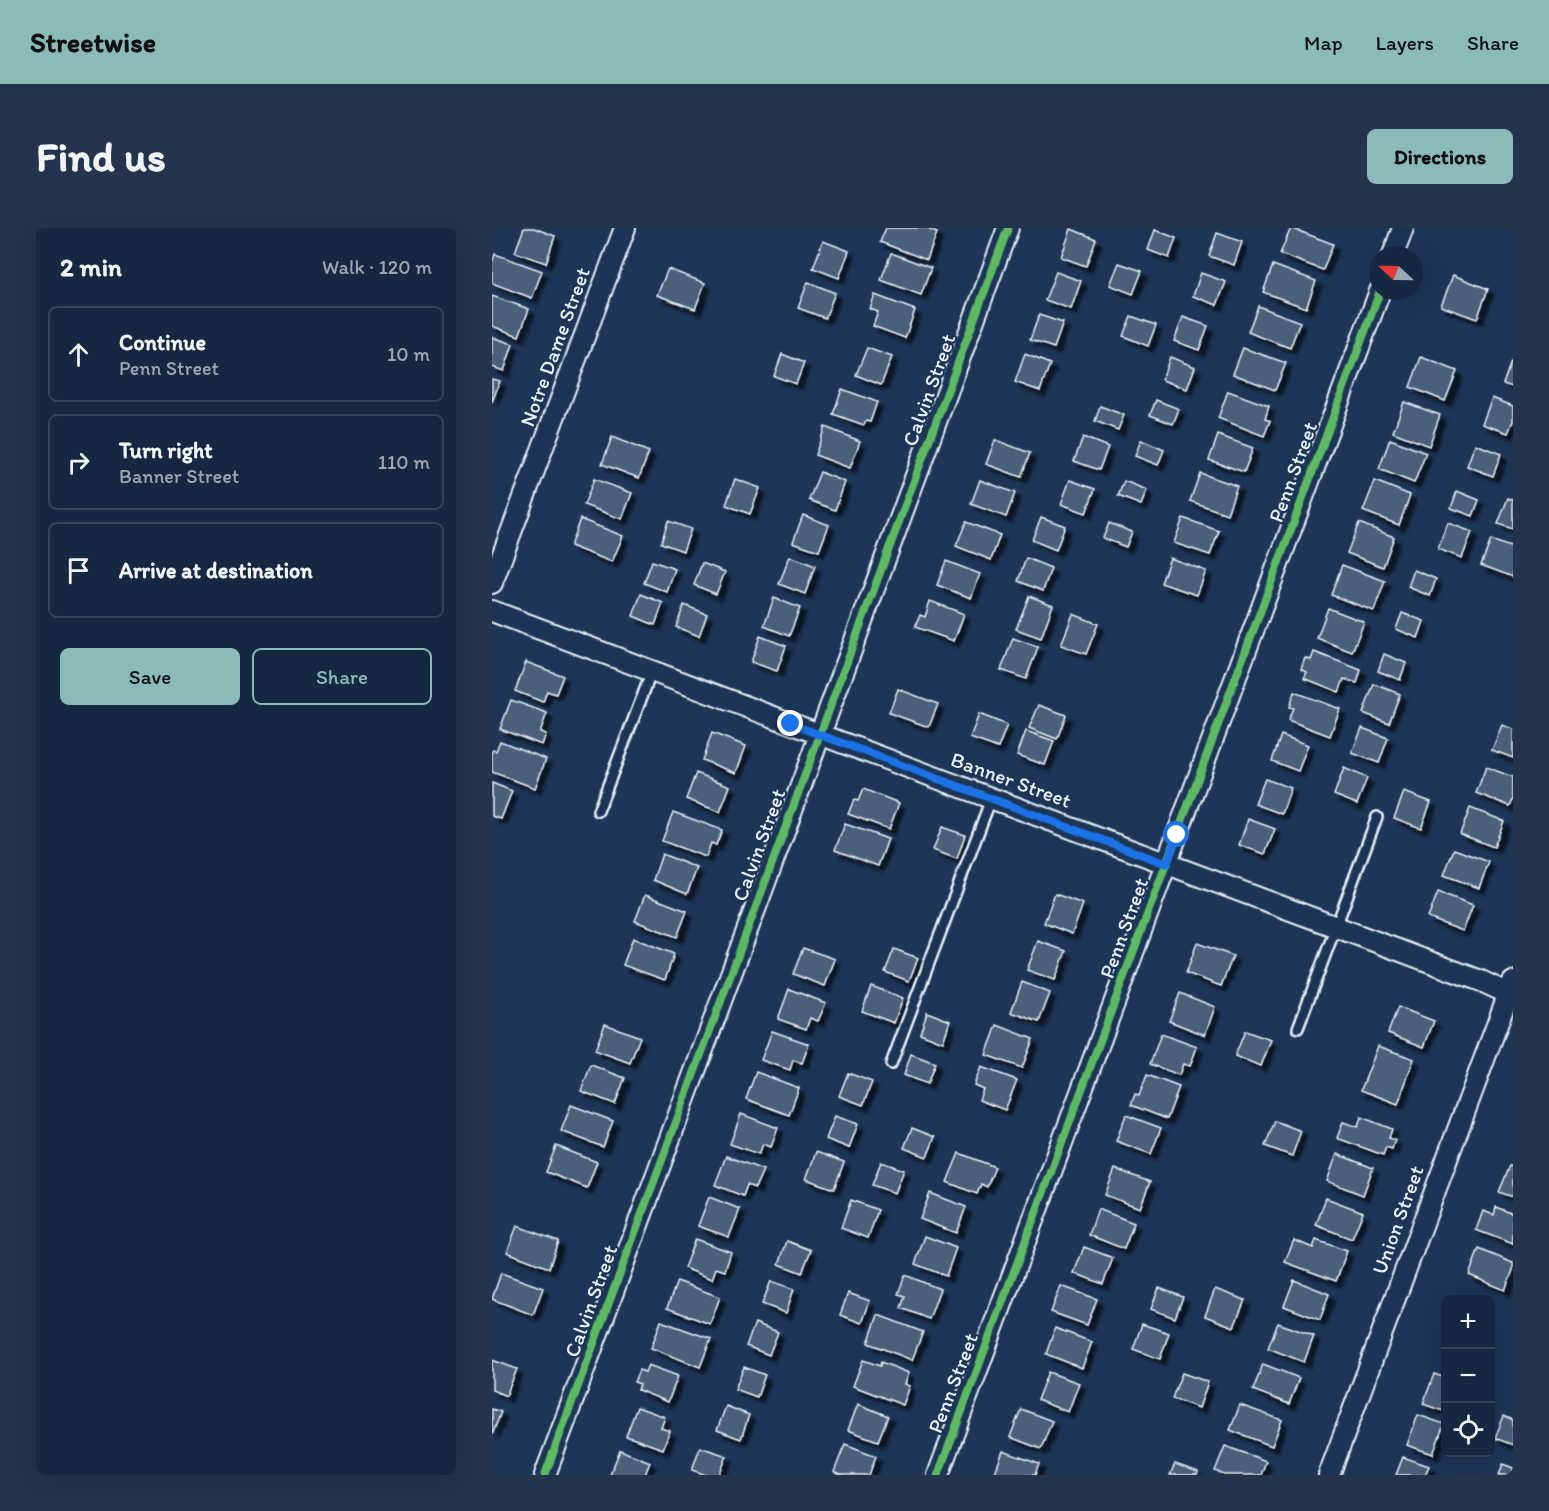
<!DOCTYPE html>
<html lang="en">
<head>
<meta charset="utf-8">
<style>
	:root { --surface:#162841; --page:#23344c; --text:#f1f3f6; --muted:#9ea6b1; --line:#35445a; --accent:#8bbbb9 }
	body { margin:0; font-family:Itim,sans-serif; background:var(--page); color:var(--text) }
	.controls { position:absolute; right:18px; bottom:18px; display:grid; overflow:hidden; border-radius:9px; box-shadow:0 6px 24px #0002 }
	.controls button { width:54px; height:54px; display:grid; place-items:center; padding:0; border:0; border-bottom:2px solid var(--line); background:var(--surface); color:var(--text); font:30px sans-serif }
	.compass { position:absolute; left:877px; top:18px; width:54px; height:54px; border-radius:50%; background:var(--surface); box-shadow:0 6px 24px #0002; rotate:292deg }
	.stop { position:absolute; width:18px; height:18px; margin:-14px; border:4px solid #1a73e8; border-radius:50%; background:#fff }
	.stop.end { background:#1a73e8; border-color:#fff; box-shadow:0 2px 6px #0008 }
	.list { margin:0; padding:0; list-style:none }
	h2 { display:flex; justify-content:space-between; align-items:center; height:78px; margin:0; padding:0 24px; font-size:26px }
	h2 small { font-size:20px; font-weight:400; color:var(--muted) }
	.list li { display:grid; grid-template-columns:39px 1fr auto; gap:18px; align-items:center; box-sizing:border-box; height:96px; margin:0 12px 12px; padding:0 12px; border:2px solid var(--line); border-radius:9px }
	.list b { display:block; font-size:22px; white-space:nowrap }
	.list p { margin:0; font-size:20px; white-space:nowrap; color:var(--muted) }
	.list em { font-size:20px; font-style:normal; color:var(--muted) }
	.actions { display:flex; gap:12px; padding:18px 24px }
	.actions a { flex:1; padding:14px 0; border:2px solid var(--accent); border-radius:9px; text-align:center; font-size:21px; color:var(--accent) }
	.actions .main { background:var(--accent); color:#111 }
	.icon { flex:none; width:33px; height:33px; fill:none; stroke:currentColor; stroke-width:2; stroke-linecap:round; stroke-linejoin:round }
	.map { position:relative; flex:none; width:1021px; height:1247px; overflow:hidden; border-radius:9px }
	header { display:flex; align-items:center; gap:36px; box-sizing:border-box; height:84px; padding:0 30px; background:var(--accent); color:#111 }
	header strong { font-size:28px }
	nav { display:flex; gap:33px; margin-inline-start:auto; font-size:21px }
	.intro { display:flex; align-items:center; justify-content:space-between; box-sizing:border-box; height:144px; padding:0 36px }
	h1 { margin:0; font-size:42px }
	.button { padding:15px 27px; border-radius:9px; background:var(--accent); color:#111; font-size:21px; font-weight:700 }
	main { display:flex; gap:36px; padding:0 36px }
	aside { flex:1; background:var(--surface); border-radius:9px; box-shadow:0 6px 24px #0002 }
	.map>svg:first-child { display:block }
	.building { fill:#495e7a; stroke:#e8f1f8; stroke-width:1.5; filter:url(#shadow) }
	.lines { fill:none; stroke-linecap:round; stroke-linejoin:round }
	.service-casing { stroke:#e8f1f8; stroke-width:14 }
	.minor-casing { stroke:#e8f1f8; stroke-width:24 }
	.service { stroke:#1d3557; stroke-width:9 }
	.minor { stroke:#1d3557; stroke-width:20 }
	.cycleway-casing { stroke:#1d3557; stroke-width:11 }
	.cycleway { stroke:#5cba63; stroke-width:8 }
	.route { stroke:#1a73e8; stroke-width:8 }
	.labels { text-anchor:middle; stroke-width:4.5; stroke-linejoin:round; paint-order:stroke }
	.street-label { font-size:21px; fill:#e8f1f8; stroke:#1d3557 }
</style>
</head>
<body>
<header>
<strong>Streetwise</strong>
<nav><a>Map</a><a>Layers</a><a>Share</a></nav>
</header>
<div class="intro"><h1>Find us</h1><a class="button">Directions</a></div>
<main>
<aside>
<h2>2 min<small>Walk · 120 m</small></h2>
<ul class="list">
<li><svg class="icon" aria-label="ahead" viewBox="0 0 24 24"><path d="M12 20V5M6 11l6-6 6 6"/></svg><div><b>Continue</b><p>Penn Street</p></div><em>10 m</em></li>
<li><svg class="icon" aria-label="right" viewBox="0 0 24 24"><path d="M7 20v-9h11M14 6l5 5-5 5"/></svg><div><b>Turn right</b><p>Banner Street</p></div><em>110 m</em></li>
<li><svg class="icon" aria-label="arrive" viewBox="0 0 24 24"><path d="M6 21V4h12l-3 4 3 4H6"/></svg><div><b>Arrive at destination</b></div></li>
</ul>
<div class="actions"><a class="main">Save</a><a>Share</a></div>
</aside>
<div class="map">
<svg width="1021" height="1247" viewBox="0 0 1021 1247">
	<defs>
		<filter id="shadow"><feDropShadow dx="5.5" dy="5.5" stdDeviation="1.5" flood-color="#0009"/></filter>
	</defs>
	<rect width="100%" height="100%" fill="#1d3557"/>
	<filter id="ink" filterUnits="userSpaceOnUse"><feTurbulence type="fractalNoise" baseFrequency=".0167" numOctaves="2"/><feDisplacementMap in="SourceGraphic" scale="12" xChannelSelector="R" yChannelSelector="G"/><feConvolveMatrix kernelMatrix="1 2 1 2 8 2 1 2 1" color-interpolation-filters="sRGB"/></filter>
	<g filter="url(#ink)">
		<g class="building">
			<polygon points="32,0 42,0 63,8 54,35 23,24"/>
			<polygon points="394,0 433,0 445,5 435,32 388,14"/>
			<polygon points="799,0 841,16 831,42 788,26"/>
			<polygon points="579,1 604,11 594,38 569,29"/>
			<polygon points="663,2 684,10 677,30 656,22"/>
			<polygon points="725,5 750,14 742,37 717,28"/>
			<polygon points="331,13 357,23 347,50 321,40"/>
			<polygon points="399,25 439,40 429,67 389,52"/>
			<polygon points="3,26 50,43 40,70 0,55 0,35"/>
			<polygon points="627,35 650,43 641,66 618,57"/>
			<polygon points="781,37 824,53 814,80 771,64"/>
			<polygon points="176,41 213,55 203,81 165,67"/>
			<polygon points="564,44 589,53 579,81 553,72"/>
			<polygon points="709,45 734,54 725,77 701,68"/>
			<polygon points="961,47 996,61 985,91 949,78"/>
			<polygon points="316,54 343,65 333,90 306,80"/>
			<polygon points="383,67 423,82 413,110 381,98 386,84 378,81"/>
			<polygon points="0,68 37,81 27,108 0,98"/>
			<polygon points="766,78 808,94 798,120 756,104"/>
			<polygon points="547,87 571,95 562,120 538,112"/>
			<polygon points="639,88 664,97 656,118 631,108"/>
			<polygon points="691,89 716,98 707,122 682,113"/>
			<polygon points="0,109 21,116 12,143 0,139"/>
			<polygon points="375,120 400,129 389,157 364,147"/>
			<polygon points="751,120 794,135 783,162 741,146"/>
			<polygon points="290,126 312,135 304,156 282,148"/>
			<polygon points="533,126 558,136 548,163 523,154"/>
			<polygon points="678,129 703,139 695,161 670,152"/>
			<polygon points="929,129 965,143 953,173 918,159"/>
			<polygon points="1019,134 1021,135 1021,159 1011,156"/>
			<polygon points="0,151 8,153 0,174"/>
			<polygon points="350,161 385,174 378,194 374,193 372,197 341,186"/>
			<polygon points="736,163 777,178 773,191 778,193 772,208 726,190"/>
			<polygon points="1000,170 1021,178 1021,193 1016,205 990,196"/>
			<polygon points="664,172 687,181 681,196 658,187"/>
			<polygon points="912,174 948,187 937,218 901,204"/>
			<polygon points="608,178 632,187 626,202 603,193"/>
			<polygon points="333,199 368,213 358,240 323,227"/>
			<polygon points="726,207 761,220 752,244 717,232"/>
			<polygon points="120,209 157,224 147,250 110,236"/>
			<polygon points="591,209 616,219 607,242 582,233"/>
			<polygon points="898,211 934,225 922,255 887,241"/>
			<polygon points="503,212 538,225 529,249 494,236"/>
			<polygon points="649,212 672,222 666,237 643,228"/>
			<polygon points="983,216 1009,226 1001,248 975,238"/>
			<polygon points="328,244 353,254 343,282 317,272"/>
			<polygon points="708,245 745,258 735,286 698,273"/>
			<polygon points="102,251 140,265 130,291 92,277"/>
			<polygon points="243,251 268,260 258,286 234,277"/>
			<polygon points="488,252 523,265 514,289 479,276"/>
			<polygon points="578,252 603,261 594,285 569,276"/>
			<polygon points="632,253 655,262 649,277 626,268"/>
			<polygon points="883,253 918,267 907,297 871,283"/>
			<polygon points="965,263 987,272 981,288 959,280"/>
			<polygon points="1016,270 1021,272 1021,301 1006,296"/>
			<polygon points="311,287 337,297 327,323 301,314"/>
			<polygon points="549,289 573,298 564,322 540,312"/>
			<polygon points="691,290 727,303 718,327 682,315"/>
			<polygon points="88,291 131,308 120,334 78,318"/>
			<polygon points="176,293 199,301 191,323 169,315"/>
			<polygon points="474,294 508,307 499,332 464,318"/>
			<polygon points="617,295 640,304 634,319 611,310"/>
			<polygon points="867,295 902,309 891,339 855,325"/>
			<polygon points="956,295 980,304 970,330 946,321"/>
			<polygon points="999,312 1021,320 1021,349 989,337"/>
			<polygon points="298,328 323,338 313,366 287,356"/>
			<polygon points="534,330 559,340 551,363 526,353"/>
			<polygon points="678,330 714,343 705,367 669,355"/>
			<polygon points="160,333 183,341 175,364 152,355"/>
			<polygon points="454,333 488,346 479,370 445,357"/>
			<polygon points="210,335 233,344 224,366 202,357"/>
			<polygon points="850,337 893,353 882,383 839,367"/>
			<polygon points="922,342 944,351 938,368 916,359"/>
			<polygon points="149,366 171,375 163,397 141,388"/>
			<polygon points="537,368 561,377 549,410 524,401"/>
			<polygon points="282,370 308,380 297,408 272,398"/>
			<polygon points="438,373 472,386 462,413 423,399 428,387 433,389"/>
			<polygon points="192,377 215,386 207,408 184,399"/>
			<polygon points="836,380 872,394 860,424 825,410"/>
			<polygon points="910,385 932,393 926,410 904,401"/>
			<polygon points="581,386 606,396 594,426 569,417"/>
			<polygon points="268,408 294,418 285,443 259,434"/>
			<polygon points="521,410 546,419 534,451 509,442"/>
			<polygon points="822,424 869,442 865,455 852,451 847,464 812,450 815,444 809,441 813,430 819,432"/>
			<polygon points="892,426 914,435 908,452 886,443"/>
			<polygon points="34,434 71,448 64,466 55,463 51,474 23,463"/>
			<polygon points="882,456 908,466 897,495 871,485"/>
			<polygon points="406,461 446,476 437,499 397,485"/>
			<polygon points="802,464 848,481 838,508 796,492 801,480 797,479"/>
			<polygon points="19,472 55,485 48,504 54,506 50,517 8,501"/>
			<polygon points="547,477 574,487 565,511 537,500"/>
			<polygon points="487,486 515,497 506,520 478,510"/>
			<polygon points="1010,497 1021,501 1021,530 1000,522"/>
			<polygon points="870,500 896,510 887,535 860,525"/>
			<polygon points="534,503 562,513 553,537 525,527"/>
			<polygon points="220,505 254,518 244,545 210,532"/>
			<polygon points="789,507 816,517 806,543 780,533"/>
			<polygon points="8,513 54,531 43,560 0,544 0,523 1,522 4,523"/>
			<polygon points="994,539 1021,549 1021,571 1018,578 984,565"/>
			<polygon points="852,540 875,550 865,576 842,567"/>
			<polygon points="204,545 238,558 228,584 194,571"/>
			<polygon points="773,551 799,560 790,586 763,576"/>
			<polygon points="0,555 20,563 9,591 0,588"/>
			<polygon points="371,561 407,575 397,601 356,586 362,572 366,573"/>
			<polygon points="912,564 939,574 929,600 902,590"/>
			<polygon points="978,580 1012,593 1002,619 968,606"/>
			<polygon points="181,584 230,602 224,617 219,615 214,629 170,613"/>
			<polygon points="756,591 783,601 773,626 747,617"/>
			<polygon points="353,596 396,611 386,638 343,622"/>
			<polygon points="450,599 473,607 465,631 441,622"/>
			<polygon points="962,621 997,634 987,660 952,647"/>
			<polygon points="170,626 205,640 195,666 161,652"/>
			<polygon points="946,664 981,677 971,703 936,690"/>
			<polygon points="563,666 591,676 580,706 552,695"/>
			<polygon points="153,667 195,683 185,709 143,693"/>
			<polygon points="141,710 182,726 173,752 131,737"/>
			<polygon points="546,713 574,723 563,752 535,742"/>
			<polygon points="705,715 741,728 729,758 694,745"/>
			<polygon points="311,720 343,731 333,758 301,746"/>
			<polygon points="402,721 426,730 417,753 393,744"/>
			<polygon points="530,754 558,765 547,794 519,784"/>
			<polygon points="379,758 411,770 402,795 370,783"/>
			<polygon points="297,761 334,775 326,793 318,790 314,801 286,791"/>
			<polygon points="688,765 723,779 713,807 677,793"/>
			<polygon points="906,779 942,793 932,819 896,805"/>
			<polygon points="435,784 458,793 451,814 428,805"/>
			<polygon points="113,796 148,809 138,835 103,822"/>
			<polygon points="505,797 541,811 530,840 494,827"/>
			<polygon points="280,803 317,816 310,835 301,832 298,842 269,832"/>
			<polygon points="753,803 779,812 769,838 743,828"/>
			<polygon points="669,806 705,819 698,838 691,836 687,847 658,836"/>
			<polygon points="886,818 922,831 906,876 869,862"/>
			<polygon points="419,826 443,835 435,856 412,847"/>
			<polygon points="99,837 133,850 123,876 89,863"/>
			<polygon points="489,839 525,852 513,882 487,872 491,861 482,857"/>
			<polygon points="264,844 307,860 297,887 254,871"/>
			<polygon points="356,845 380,854 371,877 347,868"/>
			<polygon points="655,847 687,859 675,891 639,877 643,866 647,868"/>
			<polygon points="79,877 121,893 111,919 69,903"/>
			<polygon points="249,886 286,900 279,919 271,916 267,926 238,916"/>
			<polygon points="634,887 669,900 659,926 624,913"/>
			<polygon points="343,888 366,896 357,920 334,911"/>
			<polygon points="869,889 900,901 897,910 903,912 900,921 894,919 891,927 845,910 851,894 866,899"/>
			<polygon points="783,893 809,903 800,928 773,918"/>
			<polygon points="420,900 443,909 435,929 412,920"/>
			<polygon points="64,918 105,934 95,960 54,944"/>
			<polygon points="324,924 352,934 342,961 314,951"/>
			<polygon points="467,925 503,939 495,959 489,956 485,966 455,954"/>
			<polygon points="845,926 881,940 871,967 835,953"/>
			<polygon points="234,928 271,942 263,960 255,957 251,968 223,957"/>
			<polygon points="389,934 412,942 403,965 380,957"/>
			<polygon points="1018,938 1021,939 1021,969 1007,964"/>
			<polygon points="623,941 658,954 648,980 613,967"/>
			<polygon points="438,965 474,979 464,1005 428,991"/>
			<polygon points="217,969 248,981 237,1009 206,998"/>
			<polygon points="834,970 871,984 860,1011 824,997"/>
			<polygon points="359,972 386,982 376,1010 349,1000"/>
			<polygon points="1004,979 1021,986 1021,1016 984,1002 991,983 1002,987"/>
			<polygon points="606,981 642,995 632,1021 597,1007"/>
			<polygon points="25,998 66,1013 57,1040 15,1024"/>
			<polygon points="433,1008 464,1020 454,1048 423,1036"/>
			<polygon points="203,1011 239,1024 233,1043 224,1040 220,1051 192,1040"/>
			<polygon points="802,1012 821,1020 824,1012 855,1023 844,1053 793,1034"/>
			<polygon points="295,1013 319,1022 310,1045 287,1036"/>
			<polygon points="592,1019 621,1030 611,1056 582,1045"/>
			<polygon points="987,1021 1021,1035 1021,1042 1013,1062 977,1047"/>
			<polygon points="9,1045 51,1060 41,1087 0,1071"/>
			<polygon points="413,1047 448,1061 437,1091 409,1080 413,1068 406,1066"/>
			<polygon points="802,1052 837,1066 828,1092 792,1078"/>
			<polygon points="185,1053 228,1069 218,1096 175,1080"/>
			<polygon points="279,1053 302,1061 294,1085 270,1076"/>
			<polygon points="569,1058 605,1071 595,1097 559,1084"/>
			<polygon points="667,1060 691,1069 683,1090 659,1081"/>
			<polygon points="723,1061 753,1072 742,1099 713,1088"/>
			<polygon points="356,1065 378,1073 370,1095 348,1087"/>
			<polygon points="386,1087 431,1104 420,1132 376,1115"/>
			<polygon points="169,1093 219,1111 208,1139 159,1120"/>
			<polygon points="263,1095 286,1104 277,1127 254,1118"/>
			<polygon points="786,1095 822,1108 812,1134 776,1120"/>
			<polygon points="650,1096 677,1105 668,1131 641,1121"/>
			<polygon points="563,1100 600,1114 590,1140 554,1126"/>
			<polygon points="0,1132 25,1141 14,1168 0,1162"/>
			<polygon points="371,1132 388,1138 389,1134 417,1145 413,1156 418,1158 411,1177 361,1158"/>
			<polygon points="771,1136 807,1150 797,1176 761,1162"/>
			<polygon points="156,1137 186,1148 176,1174 146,1162 148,1156 142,1154 147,1142 153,1144"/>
			<polygon points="252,1139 273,1147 265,1169 243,1161"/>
			<polygon points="556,1144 587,1155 576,1184 545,1172"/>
			<polygon points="690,1145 716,1154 707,1180 680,1170"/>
			<polygon points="942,1146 954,1150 954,1184 931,1176"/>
			<polygon points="366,1176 396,1188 386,1213 356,1202"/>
			<polygon points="748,1177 790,1192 780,1218 738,1202"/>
			<polygon points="234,1178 257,1187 249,1211 225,1202"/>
			<polygon points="145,1179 173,1189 169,1200 178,1203 171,1221 134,1208"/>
			<polygon points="0,1181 9,1184 0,1207"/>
			<polygon points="529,1181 560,1193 549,1221 518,1209"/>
			<polygon points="926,1187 952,1196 941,1226 915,1217"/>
			<polygon points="1012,1188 1021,1192 1021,1217 1003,1210"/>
			<polygon points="353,1216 384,1228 377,1247 349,1247 342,1244"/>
			<polygon points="733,1218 774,1233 769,1247 732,1247 723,1243"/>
			<polygon points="208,1219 235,1228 227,1247 214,1247 200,1242"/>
			<polygon points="128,1222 158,1234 153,1247 118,1247"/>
			<polygon points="511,1223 547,1236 543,1247 502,1247"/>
			<polygon points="911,1229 937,1238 933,1247 904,1247"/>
			<polygon points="683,1236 706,1244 705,1247 678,1247"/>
			<polygon points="1011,1236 1021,1240 1021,1247 1007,1247"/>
		</g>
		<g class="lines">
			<g class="service-casing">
				<g id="service">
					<polyline points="106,583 160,443"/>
					<polyline points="806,800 885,589"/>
					<polyline points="399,836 499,571"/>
				</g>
			</g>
			<g class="minor-casing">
				<g id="minor">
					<polyline points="901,27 911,0"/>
					<polyline points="0,355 133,0"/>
					<polyline points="0,383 327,506 989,753 1021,768"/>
					<polyline points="53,1247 516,0"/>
					<polyline points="446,1247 888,63"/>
					<polyline points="837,1247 1021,754"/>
				</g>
			</g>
			<use href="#service" class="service"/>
			<use href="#minor" class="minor"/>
			<g class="cycleway-casing">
				<g id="cycleway">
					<polyline points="53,1247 516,0"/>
					<polyline points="446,1247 888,63"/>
				</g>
			</g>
			<use href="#cycleway" class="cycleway"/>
		</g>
	</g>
	<g class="lines" filter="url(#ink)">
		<polyline class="route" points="299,496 675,636 685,607"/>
	</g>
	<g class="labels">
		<g class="street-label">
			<text transform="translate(63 119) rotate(-70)" y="7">Notre Dame Street</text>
			<text transform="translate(437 162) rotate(-70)" y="7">Calvin Street</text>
			<text transform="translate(801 244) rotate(-70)" y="7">Penn Street</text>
			<text transform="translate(519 552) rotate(20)" y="7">Banner Street</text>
			<text transform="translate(267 617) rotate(-70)" y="7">Calvin Street</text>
			<text transform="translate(632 700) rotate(-70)" y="7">Penn Street</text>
			<text transform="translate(906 992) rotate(-70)" y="7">Union Street</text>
			<text transform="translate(99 1073) rotate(-70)" y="7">Calvin Street</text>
			<text transform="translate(461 1155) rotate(-69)" y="7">Penn Street</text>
		</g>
	</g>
</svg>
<div class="controls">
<button>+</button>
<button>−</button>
<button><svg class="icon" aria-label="locate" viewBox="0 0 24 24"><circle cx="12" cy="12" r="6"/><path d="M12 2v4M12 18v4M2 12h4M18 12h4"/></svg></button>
</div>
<svg class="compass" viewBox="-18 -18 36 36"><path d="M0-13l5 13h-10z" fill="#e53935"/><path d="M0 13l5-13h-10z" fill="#9ea6b1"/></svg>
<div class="stop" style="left:685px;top:607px"></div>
<div class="stop end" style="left:299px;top:496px"></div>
</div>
</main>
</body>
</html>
